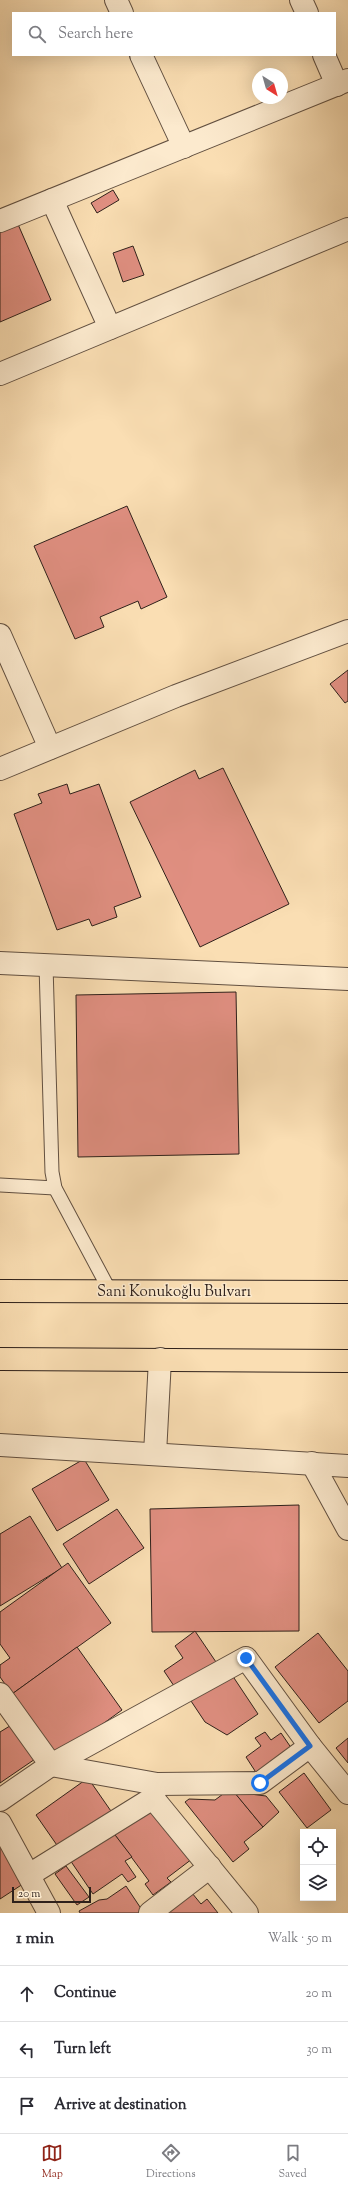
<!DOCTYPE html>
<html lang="en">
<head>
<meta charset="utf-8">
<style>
	:root { --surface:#fff; --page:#f7f7f7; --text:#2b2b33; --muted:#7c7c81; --line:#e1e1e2; --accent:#8f2418 }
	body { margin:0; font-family:"Sorts Mill Goudy",serif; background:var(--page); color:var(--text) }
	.controls { position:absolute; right:12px; bottom:12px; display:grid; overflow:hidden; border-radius:0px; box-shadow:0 4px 16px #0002 }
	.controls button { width:36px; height:36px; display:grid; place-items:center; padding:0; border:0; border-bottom:1px solid var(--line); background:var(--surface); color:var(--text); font:20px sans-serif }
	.compass { position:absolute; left:252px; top:68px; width:36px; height:36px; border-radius:50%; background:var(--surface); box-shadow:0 4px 16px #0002; rotate:143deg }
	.scale { position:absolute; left:12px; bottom:10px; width:79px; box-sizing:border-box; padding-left:4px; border:2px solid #2f211b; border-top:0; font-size:11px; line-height:14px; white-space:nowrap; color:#2f211b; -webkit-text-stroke:3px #fceace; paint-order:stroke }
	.stop { position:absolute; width:12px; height:12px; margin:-9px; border:3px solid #1a73e8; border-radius:50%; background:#fff }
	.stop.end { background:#1a73e8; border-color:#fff; box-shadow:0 1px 4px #0008 }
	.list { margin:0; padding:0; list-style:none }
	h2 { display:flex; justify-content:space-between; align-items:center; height:52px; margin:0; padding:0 16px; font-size:17px }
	h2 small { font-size:13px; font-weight:400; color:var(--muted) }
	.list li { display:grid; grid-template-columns:26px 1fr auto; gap:12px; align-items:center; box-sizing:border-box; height:56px; padding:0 16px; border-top:1px solid var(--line) }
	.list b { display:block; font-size:15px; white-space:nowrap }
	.list em { font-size:13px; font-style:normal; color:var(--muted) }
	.icon { flex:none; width:22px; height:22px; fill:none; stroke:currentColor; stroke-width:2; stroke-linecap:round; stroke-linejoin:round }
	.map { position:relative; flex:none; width:348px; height:1913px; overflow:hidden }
	.search { position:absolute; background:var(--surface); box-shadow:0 4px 16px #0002; left:12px; right:12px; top:12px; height:44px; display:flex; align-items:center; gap:10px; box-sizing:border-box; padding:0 14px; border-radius:0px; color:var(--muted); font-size:15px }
	.sheet { height:220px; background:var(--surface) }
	nav { display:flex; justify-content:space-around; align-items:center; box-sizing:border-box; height:56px; border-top:1px solid var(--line); background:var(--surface); font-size:11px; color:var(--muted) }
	nav a { display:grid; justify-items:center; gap:2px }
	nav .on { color:var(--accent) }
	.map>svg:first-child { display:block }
	.building { fill:#e08f81; stroke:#2f211b }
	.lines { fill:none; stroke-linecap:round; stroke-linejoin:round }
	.service-casing { stroke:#625041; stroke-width:15 }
	.minor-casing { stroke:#625041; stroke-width:24 }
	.trunk-casing { stroke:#2f211b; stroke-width:24 }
	.service { stroke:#fceace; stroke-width:13 }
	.minor { stroke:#fceace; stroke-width:22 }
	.trunk { stroke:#fadeb3; stroke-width:22 }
	.route { stroke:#1a73e8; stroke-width:5 }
	.labels { text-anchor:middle; stroke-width:3; stroke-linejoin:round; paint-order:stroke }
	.street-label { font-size:15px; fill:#2f211b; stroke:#fceace }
</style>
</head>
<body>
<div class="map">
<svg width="348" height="1913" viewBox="0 0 348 1913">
	<rect width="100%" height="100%" fill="#fadeb3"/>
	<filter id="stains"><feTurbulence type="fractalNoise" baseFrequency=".005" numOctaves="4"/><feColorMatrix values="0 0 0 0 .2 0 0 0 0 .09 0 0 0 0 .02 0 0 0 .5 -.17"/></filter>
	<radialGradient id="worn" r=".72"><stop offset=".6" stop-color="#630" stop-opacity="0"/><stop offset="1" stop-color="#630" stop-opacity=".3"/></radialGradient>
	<g class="building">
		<polygon points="113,190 119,200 97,213 91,203"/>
		<polygon points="17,222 51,300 0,322 0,230"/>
		<polygon points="133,246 144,275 123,282 113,253"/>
		<polygon points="127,506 167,597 141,609 138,601 100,617 104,627 75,639 34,546"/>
		<polygon points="348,670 348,701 345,703 330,684"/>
		<polygon points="223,768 289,904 200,947 130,802 195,770 199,779"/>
		<polygon points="67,784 70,794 99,784 141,897 114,907 117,917 92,926 89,919 57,930 14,814 42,803 38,794"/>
		<polygon points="236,992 239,1154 78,1157 76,995"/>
		<polygon points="84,1459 109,1500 57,1531 32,1489"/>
		<polygon points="299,1505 299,1631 152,1632 150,1509"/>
		<polygon points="117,1509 144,1548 89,1584 63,1544"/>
		<polygon points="30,1516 62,1568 0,1606 0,1534"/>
		<polygon points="68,1563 111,1623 12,1694 0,1677 0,1665 10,1658 0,1644 0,1612"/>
		<polygon points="195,1631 216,1662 176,1689 164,1671 183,1658 175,1646"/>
		<polygon points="318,1633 348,1671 348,1701 319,1723 275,1667"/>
		<polygon points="77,1647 122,1710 57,1757 12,1694"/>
		<polygon points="232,1675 258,1714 227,1735 205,1722 191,1701"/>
		<polygon points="18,1721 41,1755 0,1783 0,1732"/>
		<polygon points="265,1732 271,1740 281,1733 292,1749 257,1774 246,1757 261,1746 255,1738"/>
		<polygon points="348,1738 348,1763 336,1748"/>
		<polygon points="304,1773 331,1810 307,1828 279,1792"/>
		<polygon points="88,1778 113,1814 61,1851 36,1815"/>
		<polygon points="231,1788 263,1827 244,1842 249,1849 233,1862 185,1802 189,1799 215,1800"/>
		<polygon points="234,1792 266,1796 279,1812 263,1827"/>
		<polygon points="150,1802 192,1859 167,1878 171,1882 153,1895 145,1884 149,1881 112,1831"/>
		<polygon points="112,1831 132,1857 125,1861 136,1877 128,1882 122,1874 93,1894 70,1860"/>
		<polygon points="1,1846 26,1882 0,1899 0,1847"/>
		<polygon points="66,1866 89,1897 77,1905 55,1874"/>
		<polygon points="126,1886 144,1913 80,1913 79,1911 99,1900 107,1899"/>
		<polygon points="192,1893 201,1904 207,1899 218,1913 168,1913"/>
	</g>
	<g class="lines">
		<g class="service-casing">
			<g id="service">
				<polyline points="46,965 52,1172 55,1188 110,1291"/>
				<polyline points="0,1185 55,1188"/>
			</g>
		</g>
		<g class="minor-casing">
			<g id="minor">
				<polyline points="116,0 122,13"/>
				<polyline points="301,0 307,13"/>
				<polyline points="141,55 184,147"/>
				<polyline points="324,55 337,85"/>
				<polyline points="52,200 110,328"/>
				<polyline points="0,221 348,80"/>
				<polyline points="0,374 348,229"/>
				<polyline points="0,635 50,748"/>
				<polyline points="0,769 176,696 348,631"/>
				<polyline points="0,963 348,979"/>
				<polyline points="0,1445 348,1466"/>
				<polyline points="155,1454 160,1359"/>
				<polyline points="312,1463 348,1529"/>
				<polyline points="0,1694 51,1765 0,1800"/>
				<polyline points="51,1765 246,1658 310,1746 348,1793"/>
				<polyline points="51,1765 157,1784 260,1783 310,1746"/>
				<polyline points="153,1798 247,1913"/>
				<polyline points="0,1823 49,1913"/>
				<polyline points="29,1875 153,1798 157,1784"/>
				<polyline points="150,1913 210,1867"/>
			</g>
		</g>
		<g class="trunk-casing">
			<g id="trunk">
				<polyline points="0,1291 348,1292"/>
				<polyline points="0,1359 348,1361"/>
			</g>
		</g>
		<use href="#service" class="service"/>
		<use href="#minor" class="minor"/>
		<use href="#trunk" class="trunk"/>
	</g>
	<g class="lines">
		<polyline class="route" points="246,1658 310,1746 260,1783"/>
	</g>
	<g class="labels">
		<g class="street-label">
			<text x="174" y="1296">Sani Konukoğlu Bulvarı</text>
		</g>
	</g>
	<rect width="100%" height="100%" filter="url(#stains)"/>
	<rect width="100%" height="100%" fill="url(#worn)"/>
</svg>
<div class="controls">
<button><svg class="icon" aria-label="locate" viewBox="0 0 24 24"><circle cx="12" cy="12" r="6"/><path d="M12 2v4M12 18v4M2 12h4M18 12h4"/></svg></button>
<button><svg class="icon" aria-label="layers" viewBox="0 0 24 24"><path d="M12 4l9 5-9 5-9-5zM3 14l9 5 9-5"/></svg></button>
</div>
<svg class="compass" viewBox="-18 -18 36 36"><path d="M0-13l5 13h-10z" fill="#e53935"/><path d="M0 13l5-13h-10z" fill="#7c7c81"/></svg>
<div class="scale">20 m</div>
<div class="stop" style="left:260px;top:1783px"></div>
<div class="stop end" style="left:246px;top:1658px"></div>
<div class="search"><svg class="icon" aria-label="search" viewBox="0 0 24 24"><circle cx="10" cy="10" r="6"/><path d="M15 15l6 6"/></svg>Search here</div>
</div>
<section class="sheet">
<h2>1 min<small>Walk · 50 m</small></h2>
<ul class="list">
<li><svg class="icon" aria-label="ahead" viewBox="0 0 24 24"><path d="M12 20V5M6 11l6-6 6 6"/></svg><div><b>Continue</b></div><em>20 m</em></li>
<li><svg class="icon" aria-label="left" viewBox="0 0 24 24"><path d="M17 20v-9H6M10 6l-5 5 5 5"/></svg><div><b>Turn left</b></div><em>30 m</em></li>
<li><svg class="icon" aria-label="arrive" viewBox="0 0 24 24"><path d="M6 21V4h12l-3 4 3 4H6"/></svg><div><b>Arrive at destination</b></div></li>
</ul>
</section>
<nav>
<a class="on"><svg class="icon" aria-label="map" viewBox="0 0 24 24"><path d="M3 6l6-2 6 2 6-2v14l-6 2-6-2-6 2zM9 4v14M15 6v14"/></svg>Map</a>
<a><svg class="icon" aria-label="directions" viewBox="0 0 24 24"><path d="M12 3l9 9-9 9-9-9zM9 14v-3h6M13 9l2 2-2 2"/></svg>Directions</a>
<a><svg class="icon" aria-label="saved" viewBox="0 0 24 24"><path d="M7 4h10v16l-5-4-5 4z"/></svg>Saved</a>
</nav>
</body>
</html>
